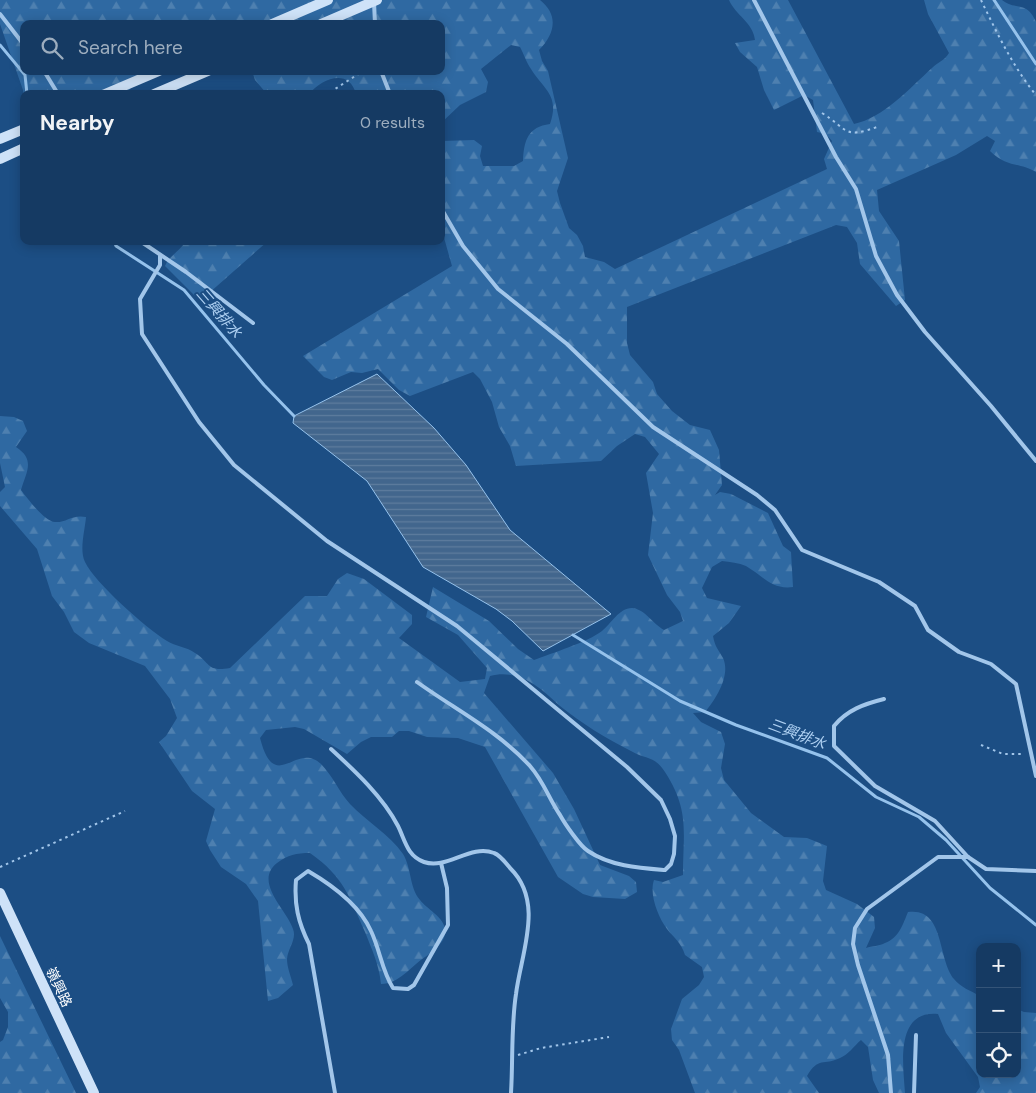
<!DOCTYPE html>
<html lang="en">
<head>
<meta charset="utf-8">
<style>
	:root { --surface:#153a63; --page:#1e4169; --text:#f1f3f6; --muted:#9dadbe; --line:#345478 }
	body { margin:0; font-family:"DM Sans","Noto Sans TC",sans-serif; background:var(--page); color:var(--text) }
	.controls { position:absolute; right:15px; bottom:15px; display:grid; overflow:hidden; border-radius:10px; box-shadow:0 2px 12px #0003 }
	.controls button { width:45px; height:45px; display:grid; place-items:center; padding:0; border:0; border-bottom:1px solid var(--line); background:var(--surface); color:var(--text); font:25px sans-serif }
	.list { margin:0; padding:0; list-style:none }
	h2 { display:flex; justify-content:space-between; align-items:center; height:65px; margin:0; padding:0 20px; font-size:21px }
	h2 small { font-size:16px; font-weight:400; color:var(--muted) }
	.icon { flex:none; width:28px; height:28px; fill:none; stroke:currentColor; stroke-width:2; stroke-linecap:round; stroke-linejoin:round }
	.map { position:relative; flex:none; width:1036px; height:1093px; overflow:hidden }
	.search { position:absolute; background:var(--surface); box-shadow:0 2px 12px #0003; left:20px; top:20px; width:425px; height:55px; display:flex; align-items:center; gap:12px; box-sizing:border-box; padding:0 18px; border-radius:10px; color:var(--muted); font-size:19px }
	.panel { position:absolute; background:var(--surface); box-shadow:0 2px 12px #0003; left:20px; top:90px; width:425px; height:155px; border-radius:10px }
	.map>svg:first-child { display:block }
	.forest { fill:url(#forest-firs) }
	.water { fill:url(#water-rules); stroke:#95c2ec }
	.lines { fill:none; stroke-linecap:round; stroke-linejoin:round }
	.stream { stroke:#95c2ec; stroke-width:3 }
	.path { stroke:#a2c6ea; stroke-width:2; stroke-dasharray:2.5 4; stroke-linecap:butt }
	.service { stroke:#a2c6ea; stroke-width:4 }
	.secondary { stroke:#cee2f8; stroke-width:10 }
	.labels { text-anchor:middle; stroke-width:4; stroke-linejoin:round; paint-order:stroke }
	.street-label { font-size:14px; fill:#fff; stroke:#1c4e84 }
	.water-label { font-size:15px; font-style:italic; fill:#aed0f2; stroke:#1c4e84 }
</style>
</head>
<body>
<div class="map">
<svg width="1036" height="1093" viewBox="0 0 1036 1093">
	<defs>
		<pattern id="forest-firs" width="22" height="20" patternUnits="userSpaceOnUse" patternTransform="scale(1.25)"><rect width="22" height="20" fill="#2f69a2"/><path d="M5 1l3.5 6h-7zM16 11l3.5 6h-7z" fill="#4e80b0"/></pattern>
		<pattern id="water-rules" width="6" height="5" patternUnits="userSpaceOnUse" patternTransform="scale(1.25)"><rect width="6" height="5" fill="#42668d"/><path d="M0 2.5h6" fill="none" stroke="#5e7d9e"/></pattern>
	</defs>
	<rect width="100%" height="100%" fill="#1c4e84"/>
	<g class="forest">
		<path d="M 0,0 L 540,0 C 559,15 555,34 539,50 L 542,61 L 548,71 L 568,158 L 557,191 L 560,203 L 569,228 L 577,235 L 583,246 L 585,257 L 604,262 L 615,269 L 827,169 L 824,159 L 832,141 L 826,134 L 817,132 L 813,100 L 804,95 L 774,110 L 764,90 L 757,67 L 740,52 L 735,43 L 755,40 C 753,22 736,16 729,0 L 788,0 L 854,124 C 883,118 910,88 932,68 C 938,62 944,61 949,53 L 928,14 L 924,0 L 1002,0 C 1015,11 1027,0 1036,22 L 1036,172 C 1019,162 1007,168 990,151 L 995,141 L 987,136 L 956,155 L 877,190 L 879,211 L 899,241 L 905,300 L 896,306 L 860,264 L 857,243 L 847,227 L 836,225 L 627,307 L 627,343 L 630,355 L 653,382 L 657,394 L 672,411 L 690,425 L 710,430 L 719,450 L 722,485 L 715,495 L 720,492 L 731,494 L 768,513 L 783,546 L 791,552 L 793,587 C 772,590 763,576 746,566 C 739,563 730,562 722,561 L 712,567 L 702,588 L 707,598 L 741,606 L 729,623 L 713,636 C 715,647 718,649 723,658 C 731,675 716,699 705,712 L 693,713 L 701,722 L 721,732 L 725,744 L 721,768 L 724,780 L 751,813 L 784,837 L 807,838 L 827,846 L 823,881 L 826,890 L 857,904 L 874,917 L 875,928 L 866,948 C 872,946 880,946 885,943 C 899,938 903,924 908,912 C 945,907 937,958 954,979 C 960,987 971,991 980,996 L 980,1074 L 1017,1074 L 1017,1009 L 1024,1012 L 1036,1013 L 1036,1093 L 976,1093 L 980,1087 L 978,1077 L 946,1033 L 938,1014 C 895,1010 903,1064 905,1093 L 879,1093 L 873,1080 L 868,1047 L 861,1040 C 854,1046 848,1055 840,1058 C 823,1066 819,1056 807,1076 L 819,1093 L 695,1093 L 679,1050 L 672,1040 L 671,1029 L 682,999 L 699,985 L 704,977 L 702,967 L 685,955 C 681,942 674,938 667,929 C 658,917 649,894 654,880 L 663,882 L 683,875 C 683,832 690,811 665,772 C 654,755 646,760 631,751 C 607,739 581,723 560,706 C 551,698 541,688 530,682 C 518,675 504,672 490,676 L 484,693 L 553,773 L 574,809 L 600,865 L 629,876 L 636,882 L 637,892 L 625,899 L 593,897 L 583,894 L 558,877 L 485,747 L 458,738 L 427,737 L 409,731 L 399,731 L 392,737 L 371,737 L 361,742 L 347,754 L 304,729 L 295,727 L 266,730 L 260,738 C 275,796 296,740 321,764 C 333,776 339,792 350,804 C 366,821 390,835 403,854 C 412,869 409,887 420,900 C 427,909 442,916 445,928 C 448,940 433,952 425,957 C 410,967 399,984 381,984 C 379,964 372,950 365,932 C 349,896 344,877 310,853 C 296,853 288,855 277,863 C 253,882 287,910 293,929 C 297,939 288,948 287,959 C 287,968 291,976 293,985 L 278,998 L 268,1001 L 258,901 L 246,884 L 221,867 L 210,850 L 206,841 L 215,809 L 192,791 L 159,742 L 166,736 L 177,718 L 170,699 L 145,666 L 89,643 L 74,632 L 64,612 L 52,596 L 37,549 L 0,506 L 0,492 L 5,487 L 0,463 L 0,416 L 14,417 L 23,421 L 27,431 L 16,447 C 36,460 26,472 21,490 C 27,498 45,522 55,522 C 66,523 72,514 86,517 C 85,530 79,550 85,562 C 95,583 146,628 167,641 C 175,646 187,647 195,653 C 211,663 206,672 230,668 L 305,596 L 327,596 L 338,579 L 347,573 L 364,579 L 412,615 L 412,624 L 399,638 L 460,682 L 485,679 L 487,668 L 458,635 L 426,617 L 433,587 L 489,621 L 518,649 L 534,660 C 552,653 588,642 602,631 C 611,624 619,608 632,608 C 645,609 653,624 664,630 L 683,621 L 680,612 L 667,595 L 648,555 L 653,513 L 646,473 L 659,454 L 645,437 L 635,434 L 617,446 L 601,461 L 516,466 L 510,446 L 499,427 L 492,402 L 480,379 L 473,372 L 410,396 L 399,390 L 378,369 L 362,373 L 351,372 L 332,380 L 324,377 L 303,356 L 452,266 L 441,227 L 441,141 L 474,140 L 482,146 L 480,156 L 483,166 L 514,166 L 523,161 C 524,140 528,127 550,124 C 560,95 544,90 531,69 C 526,62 524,54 520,47 L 511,45 L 481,69 L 488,82 L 486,92 L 460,105 L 441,123 L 441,94 L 356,94 C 349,67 321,79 309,94 L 267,94 L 255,80 L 252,71 L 441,71 L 441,24 L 24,24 L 24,71 L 144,71 L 126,94 L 24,94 L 24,103 L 23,90 L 0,24 Z"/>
		<path d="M 186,241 L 268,241 L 200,301 L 165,266 C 169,256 180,251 186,241 Z"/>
		<polygon points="0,936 76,1093 0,1093 0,1042 3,1040 8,1027 8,1012 0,998"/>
	</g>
	<polygon class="water" points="377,374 434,428 466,465 510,530 611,614 543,651 512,621 496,609 423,567 367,481 293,423 294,416"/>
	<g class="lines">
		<g class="stream">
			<polyline points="994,0 1036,64"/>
			<polyline points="0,45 25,75 27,94"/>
			<polyline points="114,241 116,246 184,290 264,385 294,416"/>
			<polyline points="573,635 680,701 736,725 827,758 876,797 919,817 946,840 990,888 1036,925"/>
		</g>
		<g class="path">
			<path d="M 981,0 C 997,33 1013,67 1036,95"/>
			<polyline points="332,94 335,89 363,71"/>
			<path d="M 822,113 C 849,130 843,139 877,127"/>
			<polyline points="981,745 1003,754 1024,754"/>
			<polyline points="0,867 125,811"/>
			<polyline points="518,1055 541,1048 609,1037"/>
		</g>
		<g class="service">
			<polyline points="754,0 836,157 856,189 876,256 897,295 925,332 991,406 1036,461"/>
			<polyline points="374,2 375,24"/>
			<polyline points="0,14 24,45"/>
			<polyline points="44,71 58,94"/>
			<polyline points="381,71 390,94"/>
			<polyline points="441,208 463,246 498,289 567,344 653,427 757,495 775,510 802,550 879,582 915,606 928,630 959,652 991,664 1016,684 1036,776"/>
			<polyline points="140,241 186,272 253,323"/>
			<path d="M 160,256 L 160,265 L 140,299 L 142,334 L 199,422 L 234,465 L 327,541 L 457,626 L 627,767 L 661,800 L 670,819 L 675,836 L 674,854 L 671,864 L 665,870 C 639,868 610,866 588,851 C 580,846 565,824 560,815 C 549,799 544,782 530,766 C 498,731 456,710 417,682"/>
			<path d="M 884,699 C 864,704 847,710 834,726 L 834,746 L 875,786 L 935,821 L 968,857 L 986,869 L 1036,871"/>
			<path d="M 331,749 C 355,771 383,797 398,826 C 405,840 407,856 424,862 C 447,870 470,844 494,853 C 500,855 506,863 510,868 C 545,902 521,953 516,994 C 511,1026 513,1061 511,1093"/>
			<path d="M 335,1093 L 309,944 C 298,922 294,904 296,880 L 308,871 C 332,885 359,904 371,931 C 380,950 382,971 393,988 L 408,989 L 414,985 L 448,925 L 447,888 L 441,863"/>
			<polyline points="891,1093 888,1055 858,965 853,944 855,928 867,909 938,857 968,857"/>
			<polyline points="914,1093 916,1035"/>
		</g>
		<g class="secondary">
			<polyline points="272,24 328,0"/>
			<polyline points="321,24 377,0"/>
			<polyline points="105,94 159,71"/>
			<polyline points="154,94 208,71"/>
			<polyline points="0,139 24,129"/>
			<polyline points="0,159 24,148"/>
			<polyline points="0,893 94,1093"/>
		</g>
	</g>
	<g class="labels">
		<g class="street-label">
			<text transform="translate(59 987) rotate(65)" y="5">嶺興路</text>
		</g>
		<g class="water-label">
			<text transform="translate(219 313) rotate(49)" y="5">三興排水</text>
			<text transform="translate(797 734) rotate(21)" y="5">三興排水</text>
		</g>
	</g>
</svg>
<div class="controls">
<button>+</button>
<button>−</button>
<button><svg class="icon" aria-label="locate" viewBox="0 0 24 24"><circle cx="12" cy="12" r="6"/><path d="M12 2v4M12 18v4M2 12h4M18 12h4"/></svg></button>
</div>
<div class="search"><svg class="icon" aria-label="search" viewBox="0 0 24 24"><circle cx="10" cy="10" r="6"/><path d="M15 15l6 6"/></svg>Search here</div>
<section class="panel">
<h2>Nearby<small>0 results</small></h2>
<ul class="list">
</ul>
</section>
</div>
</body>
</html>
